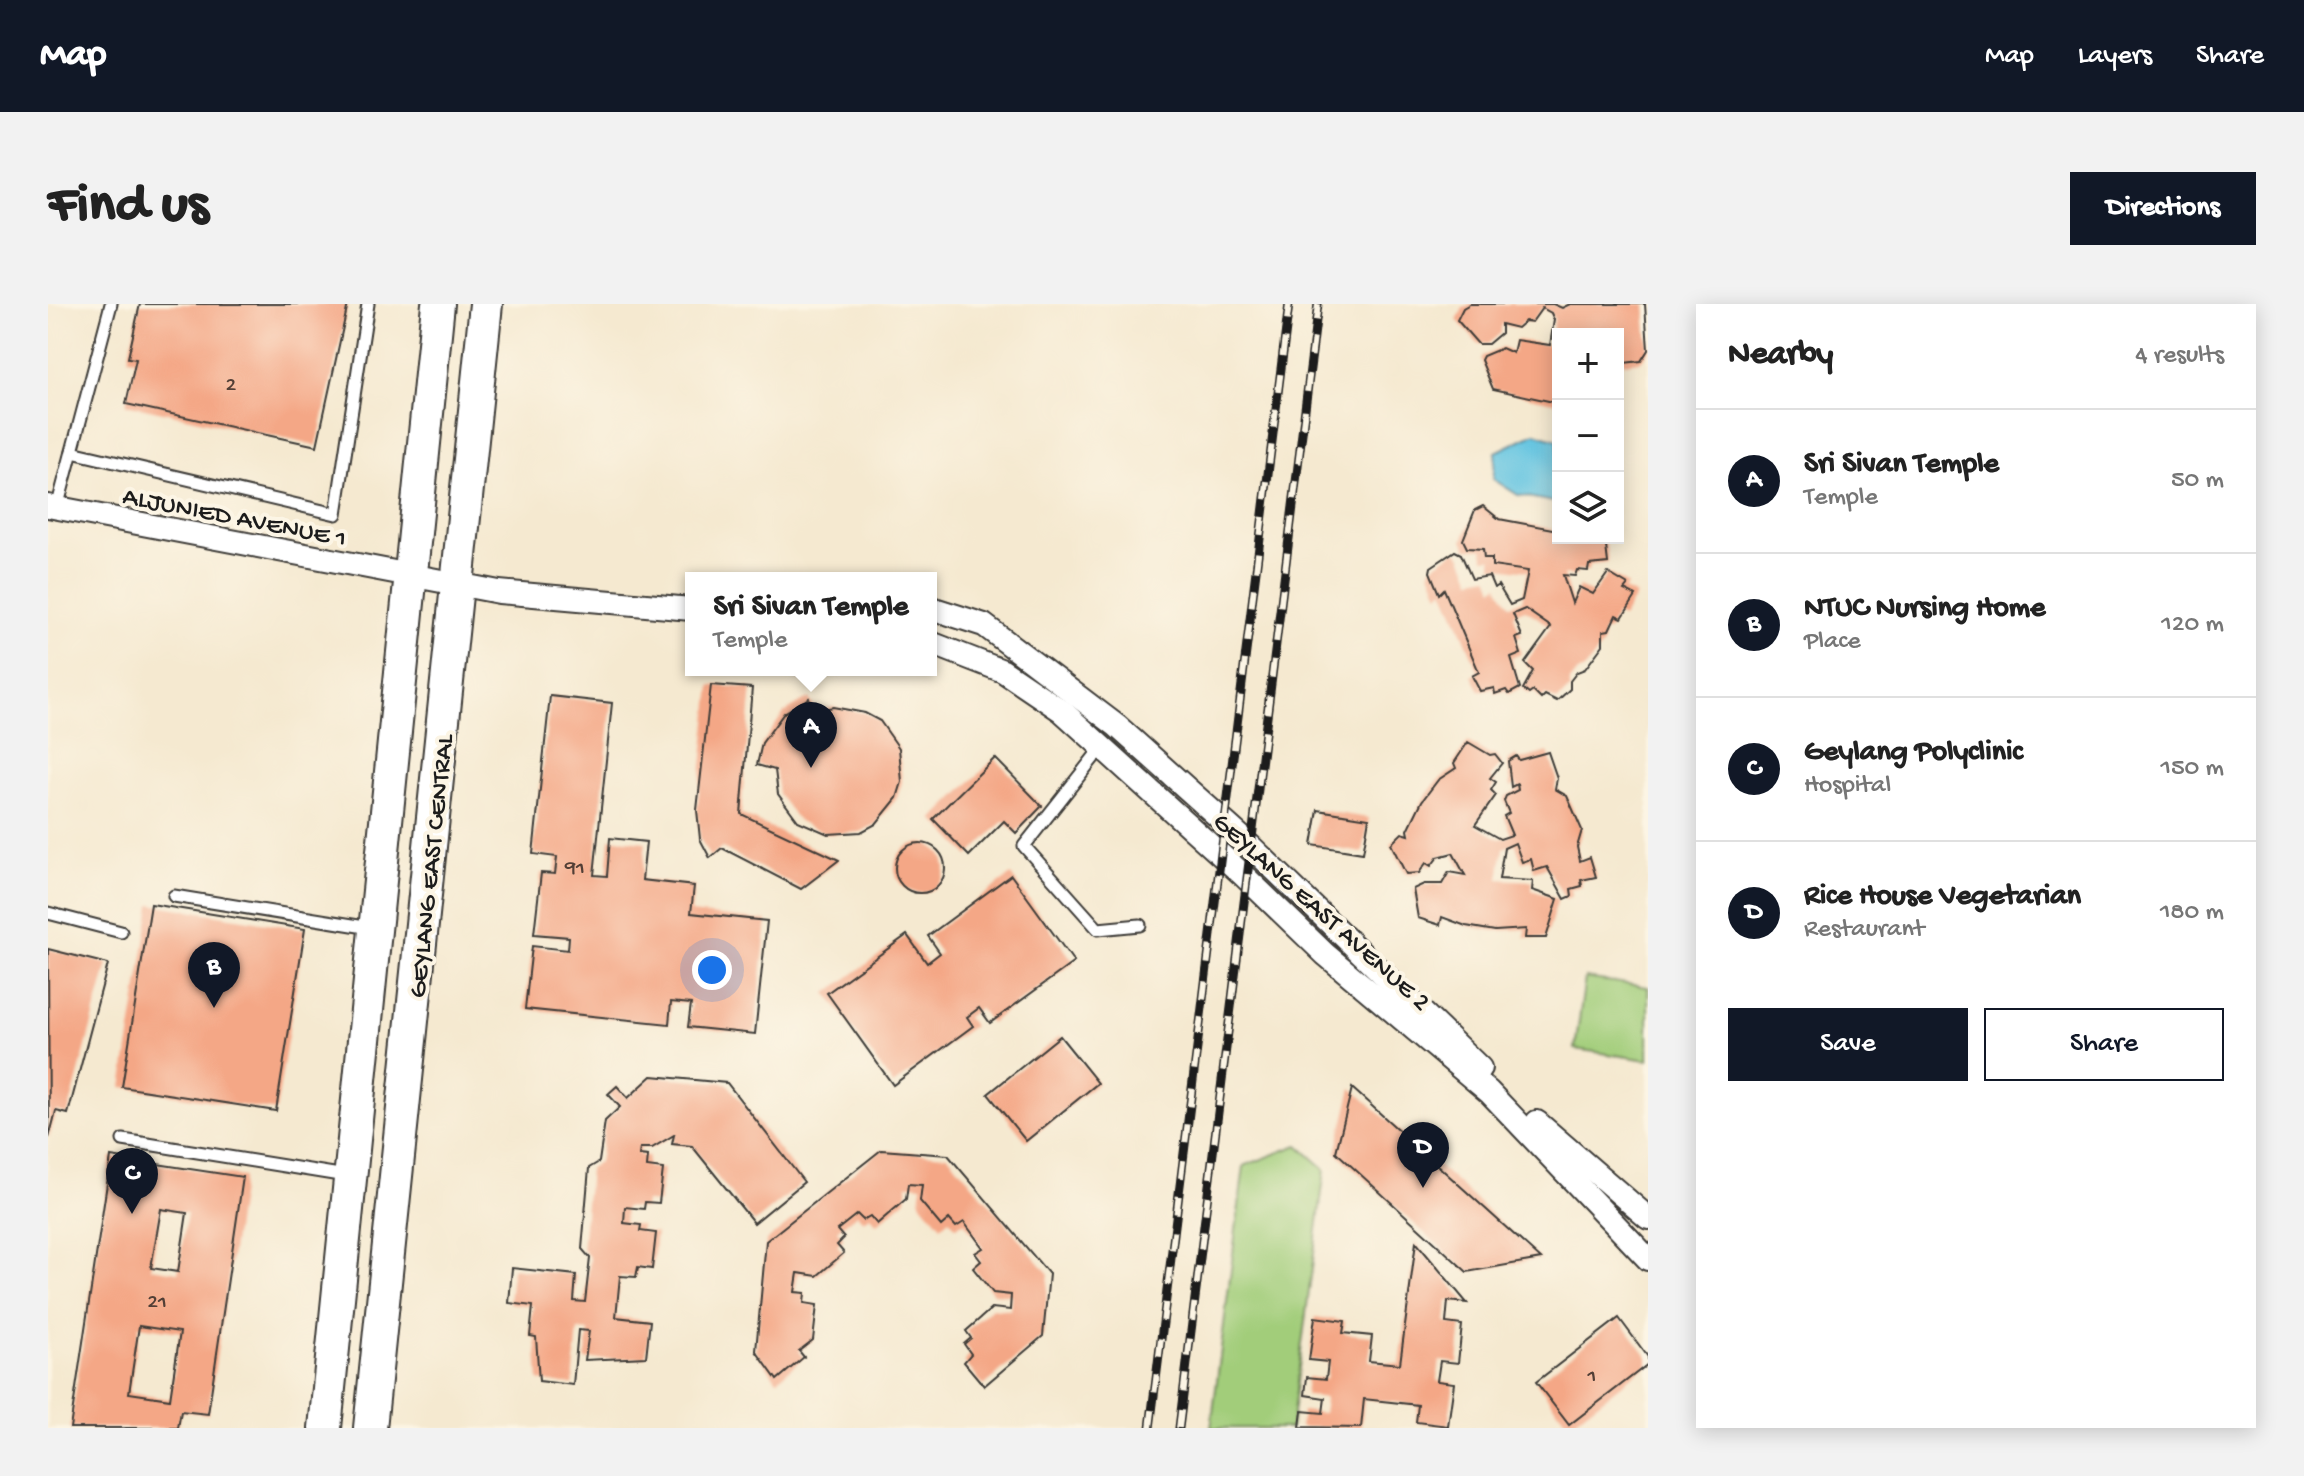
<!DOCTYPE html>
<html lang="en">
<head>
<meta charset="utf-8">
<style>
	:root { --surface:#fff; --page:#f2f2f2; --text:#222; --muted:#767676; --line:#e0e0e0; --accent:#111827 }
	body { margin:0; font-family:"Gochi Hand",sans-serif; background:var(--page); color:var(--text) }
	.controls { position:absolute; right:24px; top:24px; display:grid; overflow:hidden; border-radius:0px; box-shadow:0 4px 20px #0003 }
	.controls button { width:72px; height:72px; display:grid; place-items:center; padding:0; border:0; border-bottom:2px solid var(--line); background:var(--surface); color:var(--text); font:40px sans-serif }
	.you { position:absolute; left:664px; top:666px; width:28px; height:28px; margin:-20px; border:6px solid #fff; border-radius:50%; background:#1a73e8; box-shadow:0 0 0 12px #1a73e833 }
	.badge { display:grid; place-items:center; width:52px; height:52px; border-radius:50%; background:var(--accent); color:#fff; font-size:26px; font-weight:700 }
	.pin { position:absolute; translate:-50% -66px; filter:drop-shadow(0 2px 4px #0008) }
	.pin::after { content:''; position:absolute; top:42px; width:28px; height:24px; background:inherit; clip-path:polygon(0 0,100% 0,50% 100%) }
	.popup { position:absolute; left:637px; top:268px; width:252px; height:104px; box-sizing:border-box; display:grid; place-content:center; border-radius:0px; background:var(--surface); filter:drop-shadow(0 2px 6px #0005); font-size:26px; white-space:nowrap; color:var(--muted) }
	.popup b { font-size:30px; color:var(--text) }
	.popup::after { content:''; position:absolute; left:50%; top:100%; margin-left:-16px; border:16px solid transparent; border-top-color:var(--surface) }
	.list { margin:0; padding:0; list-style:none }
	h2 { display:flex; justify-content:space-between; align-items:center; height:104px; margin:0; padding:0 32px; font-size:34px }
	h2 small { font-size:26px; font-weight:400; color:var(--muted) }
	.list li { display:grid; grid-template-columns:52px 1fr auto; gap:24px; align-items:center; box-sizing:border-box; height:144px; padding:0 32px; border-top:2px solid var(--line) }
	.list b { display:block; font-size:30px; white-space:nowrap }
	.list p { margin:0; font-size:26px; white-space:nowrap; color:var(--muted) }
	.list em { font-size:26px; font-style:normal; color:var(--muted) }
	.actions { display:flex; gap:16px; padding:24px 32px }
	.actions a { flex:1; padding:18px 0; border:2px solid var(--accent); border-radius:0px; text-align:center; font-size:28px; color:var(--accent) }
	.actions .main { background:var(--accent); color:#fff }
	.icon { flex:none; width:44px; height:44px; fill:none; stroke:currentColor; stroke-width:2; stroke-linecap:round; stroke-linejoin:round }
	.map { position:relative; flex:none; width:1600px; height:1124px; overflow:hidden; border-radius:0px }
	header { display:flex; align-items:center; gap:48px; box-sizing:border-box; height:112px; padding:0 40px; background:var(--accent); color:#fff }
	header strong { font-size:38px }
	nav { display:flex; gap:44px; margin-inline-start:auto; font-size:28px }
	.intro { display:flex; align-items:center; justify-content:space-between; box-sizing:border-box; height:192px; padding:0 48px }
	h1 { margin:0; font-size:56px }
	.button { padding:20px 36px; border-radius:0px; background:var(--accent); color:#fff; font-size:28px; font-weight:700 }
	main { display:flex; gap:48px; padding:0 48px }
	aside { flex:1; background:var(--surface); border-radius:0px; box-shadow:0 4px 20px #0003 }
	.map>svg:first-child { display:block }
	.green { fill:#a2cd7a; stroke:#5f744b; stroke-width:2 }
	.water { fill:#63c4e1; stroke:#40707e; stroke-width:2 }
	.building { fill:#f4a786; fill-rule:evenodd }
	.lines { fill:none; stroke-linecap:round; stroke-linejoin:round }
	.lane-casing { stroke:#3d3b37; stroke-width:15 }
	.street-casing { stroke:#3d3b37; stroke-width:26 }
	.secondary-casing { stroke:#3d3b37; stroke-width:36 }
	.lane { stroke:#fff; stroke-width:11 }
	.street { stroke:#fff; stroke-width:22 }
	.secondary { stroke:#fff; stroke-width:32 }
	.rail-casing { stroke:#1c1c1c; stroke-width:9 }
	.rail { stroke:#fcf5e5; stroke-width:6; stroke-dasharray:18; stroke-linecap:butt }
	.labels { text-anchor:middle; stroke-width:8; stroke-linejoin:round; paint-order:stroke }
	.number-label { font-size:22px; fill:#523f36 }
	.street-label { font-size:26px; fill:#1c1c1c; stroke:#fcf5e5 }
</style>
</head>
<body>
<header>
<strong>Map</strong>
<nav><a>Map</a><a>Layers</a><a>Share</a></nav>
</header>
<div class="intro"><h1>Find us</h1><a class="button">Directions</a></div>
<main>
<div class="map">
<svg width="1600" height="1124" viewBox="0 0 1600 1124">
	<rect width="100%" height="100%" fill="#fcf5e5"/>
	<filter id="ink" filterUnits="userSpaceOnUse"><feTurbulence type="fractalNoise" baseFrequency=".0125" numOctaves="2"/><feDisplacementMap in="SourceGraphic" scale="16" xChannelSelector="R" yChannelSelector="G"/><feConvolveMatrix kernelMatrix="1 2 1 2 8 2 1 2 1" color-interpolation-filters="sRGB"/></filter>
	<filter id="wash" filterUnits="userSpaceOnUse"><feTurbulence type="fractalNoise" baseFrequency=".006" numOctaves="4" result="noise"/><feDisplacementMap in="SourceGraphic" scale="32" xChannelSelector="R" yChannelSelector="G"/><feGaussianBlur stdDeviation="1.8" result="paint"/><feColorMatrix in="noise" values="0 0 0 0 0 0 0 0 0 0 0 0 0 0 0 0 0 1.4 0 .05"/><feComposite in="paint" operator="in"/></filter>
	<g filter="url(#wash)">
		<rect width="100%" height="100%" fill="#f5e9d0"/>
		<g class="green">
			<polygon points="1537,674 1600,683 1600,756 1527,745"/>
			<polygon points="1250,841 1277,865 1243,1124 1163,1124 1196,862"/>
		</g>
		<polygon class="water" points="1487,129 1510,136 1510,199 1470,191 1445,175 1448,148"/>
		<g id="blocks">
			<g class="building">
				<polygon points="92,0 300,0 269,142 78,100 88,55 80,54"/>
				<polygon points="1422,0 1505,0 1514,4 1522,0 1597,0 1600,46 1593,57 1576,59 1570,50 1570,30 1510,30 1510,99 1445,85 1433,56 1435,52 1454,44 1465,49 1468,36 1502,41 1506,16 1503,9 1494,4 1484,18 1477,17 1469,24 1453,20 1453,29 1440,40 1430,40 1409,16 1415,4"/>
				<polygon points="1435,202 1451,215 1510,226 1510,234 1557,234 1560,259 1541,261 1540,267 1529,266 1527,272 1515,271 1524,299 1531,283 1545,290 1560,269 1580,281 1576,286 1588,292 1574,314 1568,311 1561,326 1555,327 1555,341 1537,365 1529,368 1522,377 1522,385 1509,397 1497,391 1493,395 1485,387 1481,390 1475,385 1485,367 1477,359 1503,323 1477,305 1465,310 1474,332 1468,334 1473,350 1463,354 1472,384 1461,390 1458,386 1447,390 1446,384 1432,387 1424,372 1431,368 1396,285 1391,290 1382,268 1383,263 1407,247 1413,250 1424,275 1441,272 1446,284 1450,281 1462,301 1474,296 1480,267 1444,262 1444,254 1436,254 1435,245 1419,244 1415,236 1427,206"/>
				<polygon points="663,381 704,384 693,510 791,556 753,585 674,544 662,554 652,535 649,506"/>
				<polygon points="502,392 564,399 546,571 559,572 562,534 598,538 594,576 646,582 643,609 719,617 707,730 640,723 643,700 623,698 621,720 477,705 484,642 520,646 521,633 486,630 493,569 507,570 509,553 485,550"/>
				<polygon points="761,394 768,407 785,403 817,409 832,417 851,444 854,478 849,494 828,520 813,528 780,530 750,517 730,490 727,466 709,461 714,439 736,409"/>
				<polygon points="1420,438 1442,451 1447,450 1454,459 1442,474 1448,478 1443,486 1448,491 1427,521 1452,535 1464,531 1456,512 1461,509 1456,497 1458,492 1470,486 1469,480 1463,483 1460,457 1468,452 1471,456 1500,448 1509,474 1507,485 1519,492 1534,526 1529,543 1532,557 1542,553 1548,573 1533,576 1534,582 1523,585 1524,592 1517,595 1499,563 1486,567 1483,555 1474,558 1467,539 1456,544 1451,575 1485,577 1484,586 1510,595 1498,634 1477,634 1478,625 1447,627 1418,622 1394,613 1392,621 1370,614 1365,585 1376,580 1394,580 1401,568 1417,571 1405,549 1390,553 1383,562 1378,559 1371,569 1358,570 1343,540 1354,529 1361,531 1360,526 1374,497 1390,476 1408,464 1406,459"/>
				<polygon points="947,454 994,502 968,529 956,517 921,552 885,515"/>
				<polygon points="1270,506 1321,514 1315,549 1264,541"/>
				<circle cx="872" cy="564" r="25"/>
				<polygon points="963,571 1026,658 942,719 931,704 919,713 925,722 845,781 779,689 859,631 879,659 892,649 880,632"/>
				<polygon points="103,600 257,625 228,807 74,783"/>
				<polygon points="0,645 60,660 20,810 8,807 1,834"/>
				<polygon points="1012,732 1050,779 978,837 940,790"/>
				<polygon points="604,772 679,779 756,878 706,919 644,842 624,840 626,831 604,844 592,844 591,851 600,852 599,863 615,865 611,899 597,898 596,905 577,903 576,919 593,921 592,927 608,929 604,965 590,963 588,973 572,972 568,1013 602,1017 598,1053 537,1056 541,1027 530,1026 525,1081 491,1077 488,1033 482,1032 485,1002 461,999 464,964 528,971 526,997 537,998 542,954 534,945 541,864 551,858 557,817 572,803 560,790 569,782 580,794"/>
				<polygon points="1304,784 1493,955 1419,968 1288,848"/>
				<polygon points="833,846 900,851 1001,970 995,1032 936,1082 916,1058 923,1050 916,1040 923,1034 918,1027 944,1004 962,1006 963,991 945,989 925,964 933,957 927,949 935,944 916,918 908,923 901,915 893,922 872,897 874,881 860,880 858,895 829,920 822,912 815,916 809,910 789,926 796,934 789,941 796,949 769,972 750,969 747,988 757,989 756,999 769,1001 765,1036 751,1047 756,1053 729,1076 708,1047 718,937"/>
				<path d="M 63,853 L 195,873 L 160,1110 L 133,1107 L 130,1124 L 22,1124 ZM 113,905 L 139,909 L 130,968 L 103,964 ZM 91,1022 L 132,1028 L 122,1095 L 81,1089 Z"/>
				<polygon points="1368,938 1419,999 1400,997 1398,1019 1414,1021 1410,1059 1392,1057 1389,1077 1406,1079 1400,1122 1368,1118 1370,1101 1316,1095 1313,1124 1252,1123 1254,1107 1275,1109 1277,1094 1257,1091 1259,1073 1278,1075 1280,1058 1261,1056 1267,1013 1297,1017 1295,1029 1324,1032 1321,1057 1352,1060"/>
				<polygon points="1571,1014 1600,1053 1600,1060 1521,1121 1488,1078"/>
			</g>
		</g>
	</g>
	<g filter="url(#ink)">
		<use href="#blocks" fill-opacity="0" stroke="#3d3b37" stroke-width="2"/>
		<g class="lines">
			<g class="lane-casing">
				<g id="lane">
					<polyline points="24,148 288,210 320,0"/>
					<polyline points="9,204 63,0"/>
					<polyline points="1054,443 976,542 1050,625 1092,621"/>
					<polyline points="126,592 323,624"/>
					<polyline points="0,609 73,628"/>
					<polyline points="75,836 298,872"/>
				</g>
			</g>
			<g class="street-casing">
				<g id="street">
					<polyline points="0,202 451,288 643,305"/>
					<polyline points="883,304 936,321 1069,422 1193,533 1432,764"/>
					<polyline points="883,339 955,367 1014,407 1194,570 1277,650 1441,788 1600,955"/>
					<polyline points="1489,818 1600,914"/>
				</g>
			</g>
			<g class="secondary-casing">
				<g id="secondary">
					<polyline points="277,1124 390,0"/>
					<polyline points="322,1124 438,0"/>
				</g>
			</g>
			<use href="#lane" class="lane"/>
			<use href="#street" class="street"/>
			<use href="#secondary" class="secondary"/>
			<g class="rail-casing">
				<g id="rail">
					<polyline points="1102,1124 1241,0"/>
					<polyline points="1131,1124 1270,0"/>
				</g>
			</g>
			<use href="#rail" class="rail"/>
		</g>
	</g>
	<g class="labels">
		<g class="number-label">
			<text x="183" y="86">2</text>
			<text x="527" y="569">91</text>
			<text x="109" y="1003">21</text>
			<text x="1544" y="1077">1</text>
		</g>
		<g class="street-label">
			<text transform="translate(187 211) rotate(11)" y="9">ALJUNIED AVENUE 1</text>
			<text transform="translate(381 562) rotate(-84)" y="9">GEYLANG EAST CENTRAL</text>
			<text transform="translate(1275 606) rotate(42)" y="9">GEYLANG EAST AVENUE 2</text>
		</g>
	</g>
</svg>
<div class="controls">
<button>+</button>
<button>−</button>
<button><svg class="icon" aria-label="layers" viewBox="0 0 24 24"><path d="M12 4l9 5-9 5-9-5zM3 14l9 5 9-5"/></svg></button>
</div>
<div class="you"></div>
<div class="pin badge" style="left:763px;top:464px">A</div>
<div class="popup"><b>Sri Sivan Temple</b>Temple</div>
<div class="pin badge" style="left:166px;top:704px">B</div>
<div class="pin badge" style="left:84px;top:910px">C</div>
<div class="pin badge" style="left:1375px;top:884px">D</div>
</div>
<aside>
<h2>Nearby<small>4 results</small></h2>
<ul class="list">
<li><span class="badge">A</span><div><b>Sri Sivan Temple</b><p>Temple</p></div><em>50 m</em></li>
<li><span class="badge">B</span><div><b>NTUC Nursing Home</b><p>Place</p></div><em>120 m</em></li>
<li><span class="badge">C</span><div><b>Geylang Polyclinic</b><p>Hospital</p></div><em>150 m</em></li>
<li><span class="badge">D</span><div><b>Rice House Vegetarian</b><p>Restaurant</p></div><em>180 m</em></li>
</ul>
<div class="actions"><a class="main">Save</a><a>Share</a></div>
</aside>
</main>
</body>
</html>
